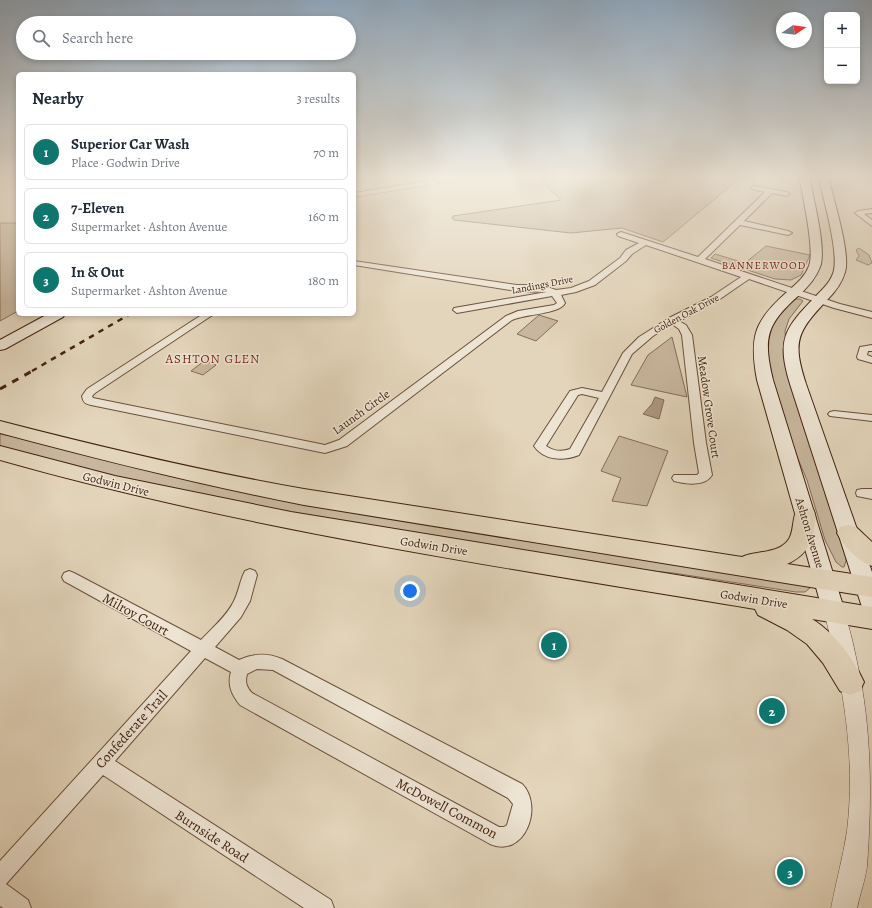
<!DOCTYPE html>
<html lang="en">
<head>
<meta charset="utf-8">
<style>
	:root { --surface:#fff; --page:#f6f6f7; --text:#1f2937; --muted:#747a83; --line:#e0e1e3; --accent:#0f766e }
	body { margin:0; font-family:Alegreya,serif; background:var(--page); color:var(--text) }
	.controls { position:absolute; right:12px; top:12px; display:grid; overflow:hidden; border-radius:6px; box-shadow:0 2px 6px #0003 }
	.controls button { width:36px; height:36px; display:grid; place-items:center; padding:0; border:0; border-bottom:1px solid var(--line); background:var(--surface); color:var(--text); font:20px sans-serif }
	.compass { position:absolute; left:776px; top:12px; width:36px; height:36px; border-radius:50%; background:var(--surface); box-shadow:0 2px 6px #0003; rotate:77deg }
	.you { position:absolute; left:410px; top:591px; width:14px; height:14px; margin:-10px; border:3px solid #fff; border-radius:50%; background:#1a73e8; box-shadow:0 0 0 6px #1a73e833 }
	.badge { display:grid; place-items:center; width:26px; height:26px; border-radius:50%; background:var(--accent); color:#fff; font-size:13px; font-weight:700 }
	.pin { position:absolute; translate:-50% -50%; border:2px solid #fff; box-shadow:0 1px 4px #0006 }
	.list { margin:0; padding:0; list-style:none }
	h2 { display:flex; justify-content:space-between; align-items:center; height:52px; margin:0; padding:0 16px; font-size:17px }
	h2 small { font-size:13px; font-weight:400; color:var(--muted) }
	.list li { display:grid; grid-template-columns:26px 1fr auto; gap:12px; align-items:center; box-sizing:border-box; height:56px; margin:0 8px 8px; padding:0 8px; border:1px solid var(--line); border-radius:6px }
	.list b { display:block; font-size:15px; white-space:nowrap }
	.list p { margin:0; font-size:13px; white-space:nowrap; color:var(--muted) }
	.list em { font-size:13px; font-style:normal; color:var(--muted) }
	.icon { flex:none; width:22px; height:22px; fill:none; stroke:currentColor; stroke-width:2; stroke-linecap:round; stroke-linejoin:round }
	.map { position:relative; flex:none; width:872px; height:908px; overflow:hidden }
	.search { position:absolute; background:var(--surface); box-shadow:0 2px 6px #0003; left:16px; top:16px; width:340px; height:44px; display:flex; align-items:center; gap:10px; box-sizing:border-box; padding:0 14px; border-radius:22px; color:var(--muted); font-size:15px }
	.panel { position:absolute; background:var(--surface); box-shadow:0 2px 6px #0003; left:16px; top:72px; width:340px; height:244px; border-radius:6px }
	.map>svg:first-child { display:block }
	.green { fill:#c8b79e; stroke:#866c58 }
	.water { fill:#ad9881; stroke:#836954 }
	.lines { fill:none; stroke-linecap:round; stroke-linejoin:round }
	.minor-casing { stroke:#6b4f3c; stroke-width:2 }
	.tertiary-casing { stroke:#6b4f3c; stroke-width:1 }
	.secondary-casing { stroke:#432211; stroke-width:2 }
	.primary-casing { stroke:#432211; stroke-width:2 }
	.minor { fill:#ede4d3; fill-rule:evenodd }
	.tertiary { fill:#ede4d3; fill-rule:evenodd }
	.secondary { fill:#ede4d3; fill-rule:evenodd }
	.primary { fill:#e3d5bb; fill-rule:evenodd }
	.rail-far1 { stroke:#432211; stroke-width:2.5; stroke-dasharray:5.5 5.5; stroke-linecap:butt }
	.rail { stroke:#432211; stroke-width:3; stroke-dasharray:7 7; stroke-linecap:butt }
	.labels { text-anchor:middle; stroke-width:3; stroke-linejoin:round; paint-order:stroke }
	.far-street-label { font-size:10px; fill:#432211; stroke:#ede4d3 }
	.far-neighbourhood-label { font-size:11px; letter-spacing:1px; fill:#7a1f14; stroke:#ede4d3 }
	.street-label { font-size:12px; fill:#432211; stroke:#ede4d3 }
	.neighbourhood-label { font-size:13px; letter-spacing:1px; fill:#7a1f14; stroke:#ede4d3 }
	.near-street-label { font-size:14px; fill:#432211; stroke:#ede4d3 }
</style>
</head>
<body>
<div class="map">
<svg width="872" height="908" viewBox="0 0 872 908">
	<rect width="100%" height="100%" fill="#e3d5bb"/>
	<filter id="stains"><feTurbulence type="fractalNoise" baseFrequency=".005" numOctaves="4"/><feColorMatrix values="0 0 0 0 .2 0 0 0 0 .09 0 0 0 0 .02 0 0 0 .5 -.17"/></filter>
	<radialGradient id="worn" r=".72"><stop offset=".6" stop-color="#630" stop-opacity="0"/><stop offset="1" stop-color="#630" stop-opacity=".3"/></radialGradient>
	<g class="green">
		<polygon points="539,179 739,179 663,242 622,228 571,233 454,220 452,218 453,216 561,200"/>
		<polygon points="0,223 18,223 18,311 0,321"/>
		<polygon points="766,246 810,255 801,275 791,280 775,279 711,258 715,254 745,263"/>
		<polygon points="859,248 869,255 872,263 868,265 856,260 859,256 856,250"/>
		<polygon points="796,299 800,299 803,301 789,319 785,331 787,361 846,555 846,561 844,567 842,567 836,562 825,540 807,480 790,440 766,360 768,340 773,323 787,304"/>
		<polygon points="539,315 558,321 536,341 517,334"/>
		<polygon points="672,337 687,397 631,385 648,355"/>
		<polygon points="204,361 216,365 203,375 191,371"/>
		<polygon points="0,434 801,582 810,588 805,592 796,592 673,573 621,568 244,507 0,449"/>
		<polygon points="619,436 668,451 647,506 612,501 621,478 601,471"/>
	</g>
	<polygon class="water" points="655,397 664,400 659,419 643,414 652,404"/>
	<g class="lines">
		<g class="minor-casing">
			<g id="minor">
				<path d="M 754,186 L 787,192 L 790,194 L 787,196 L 772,193 L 744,221 L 788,231 L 792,233 L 788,235 L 740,225 L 705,259 L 840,304 L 872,312 L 872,318 L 834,308 L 749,279 L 717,301 L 679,321 L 686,325 L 692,335 L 706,443 L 712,475 C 705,487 685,484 674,481 L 672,478 L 674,475 L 697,475 L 699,473 L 694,443 L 682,335 L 679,329 L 672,324 L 653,336 L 632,354 L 579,455 C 564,461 544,461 534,446 L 570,391 L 582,388 L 602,392 L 623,353 L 639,337 L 669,318 L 711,297 L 741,277 L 646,245 L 632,254 L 626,261 L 595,285 L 576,292 L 561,295 L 565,303 C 560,314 525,314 512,320 L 347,446 L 325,453 L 91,405 C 85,404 83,402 82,396 L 87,389 L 203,314 L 214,314 L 95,393 L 92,396 L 93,398 L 325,445 L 339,440 L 506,316 L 518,311 L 554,305 L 557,303 L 552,296 L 457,313 L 453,310 L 454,308 L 547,292 L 517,291 L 354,265 L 354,261 L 517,285 L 542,285 L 556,290 L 571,288 L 589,281 L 620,258 L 626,250 L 639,243 L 618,236 L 617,234 L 621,232 L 698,257 L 765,192 L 752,189 L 751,188 ZM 582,394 L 599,398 L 570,449 C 562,452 553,451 546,446 L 578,395 Z"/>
				<polygon points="872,209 872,213 864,214 872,220 872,226 855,213 858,211"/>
				<polygon points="872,345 872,351 868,351 867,355 872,357 872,363 858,359 857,357 860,347"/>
				<polygon points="834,411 872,415 872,421 830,416 828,414 830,412"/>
				<polygon points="862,489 872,489 872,499 857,496 856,493 857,490"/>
				<path d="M 250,569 L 255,571 L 257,575 L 250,601 L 241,617 L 215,647 L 239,660 C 254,653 267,653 282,659 L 522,784 C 544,806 525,859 490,844 L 240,705 C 232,695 227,685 231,672 L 205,658 L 115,761 L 331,900 L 334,908 L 304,908 L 103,775 L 6,884 L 28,900 L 31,908 L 3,908 L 0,906 L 0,861 L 191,651 L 64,581 L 62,577 L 64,573 L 69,571 L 74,573 L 201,640 C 212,628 227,616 234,601 C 239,591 240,580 245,571 ZM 257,669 L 273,670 L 508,798 L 513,804 L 507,825 L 504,827 L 499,827 L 252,693 C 246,687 245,682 247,674 Z"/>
			</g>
		</g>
		<g class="tertiary-casing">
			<g id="tertiary">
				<polygon points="439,179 457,179 453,181 354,197 354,193"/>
				<path d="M 834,604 L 841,606 C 849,623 853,643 857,662 C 872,728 872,799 867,867 C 865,881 860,894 857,908 L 831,908 C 836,882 843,857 847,831 C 856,757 843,683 824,612 L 827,606 Z"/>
			</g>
		</g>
		<g class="secondary-casing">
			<g id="secondary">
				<path d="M 800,179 L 810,179 C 813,199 827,249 820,267 C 816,278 807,288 798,296 C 766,325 763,338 773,380 L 845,612 L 842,619 L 834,622 L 826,619 L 823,612 L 757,380 C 749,337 754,321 787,292 C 795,285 805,277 809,266 C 815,250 803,199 800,179 Z"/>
				<path d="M 819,179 L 829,179 C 833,199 851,254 845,272 C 842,283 835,292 827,300 C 797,332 792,341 806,384 L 872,572 L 872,613 L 864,611 L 861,604 L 790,384 C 776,338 785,328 817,295 C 824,288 832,280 834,270 C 838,249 824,201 819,179 Z"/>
				<polygon points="48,314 65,314 63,317 5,349 0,350 0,340"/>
			</g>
		</g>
		<g class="primary-casing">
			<g id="primary">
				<path d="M 0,421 C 101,447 201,471 304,489 L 742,557 C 756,550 778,555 789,539 C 794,531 792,519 797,509 L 805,507 L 813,509 C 817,516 815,520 814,528 C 812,546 803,557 787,564 L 872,577 L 872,597 L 304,505 C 201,485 101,460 0,433 Z"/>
				<path d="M 0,446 L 115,476 L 291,512 L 872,607 L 872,629 L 812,619 C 835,633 853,658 864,682 L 860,691 L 850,695 L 840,691 L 823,663 L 807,644 L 787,630 L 758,615 L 755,609 C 502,567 247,530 0,460 Z"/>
				<path d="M 848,525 L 856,527 L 872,542 L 872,566 C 858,562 844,546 837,533 L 840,527 Z"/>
			</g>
		</g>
		<use href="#minor" class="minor"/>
		<use href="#tertiary" class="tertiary"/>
		<use href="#secondary" class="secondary"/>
		<use href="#primary" class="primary"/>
		<polyline class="rail-far1" points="32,371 130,314"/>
		<polyline class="rail" points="0,389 34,370"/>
	</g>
	<linearGradient id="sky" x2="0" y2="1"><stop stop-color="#90a9bf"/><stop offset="0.58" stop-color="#f2ece0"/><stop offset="1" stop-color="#f2ece0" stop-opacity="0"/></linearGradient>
	<rect width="872" height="306" fill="url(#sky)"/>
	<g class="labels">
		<g class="far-street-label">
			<text transform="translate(542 284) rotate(-11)" y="4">Landings Drive</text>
			<text transform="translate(686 313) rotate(-28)" y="4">Golden Oak Drive</text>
		</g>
		<g class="far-neighbourhood-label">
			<text x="764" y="269">BANNERWOOD</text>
		</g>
		<g class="street-label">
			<text transform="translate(709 407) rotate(82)" y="4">Meadow Grove Court</text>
			<text transform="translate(361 412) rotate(-36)" y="4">Launch Circle</text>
			<text transform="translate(116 484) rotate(14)" y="4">Godwin Drive</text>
			<text transform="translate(810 533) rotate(73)" y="4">Ashton Avenue</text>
			<text transform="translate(434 546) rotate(9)" y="4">Godwin Drive</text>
			<text transform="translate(754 599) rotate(9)" y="4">Godwin Drive</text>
		</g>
		<g class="neighbourhood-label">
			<text x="213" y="363">ASHTON GLEN</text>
		</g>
		<g class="near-street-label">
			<text transform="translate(136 614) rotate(29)" y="5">Milroy Court</text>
			<text transform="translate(131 729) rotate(-48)" y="5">Confederate Trail</text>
			<text transform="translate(447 808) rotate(28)" y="5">McDowell Common</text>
			<text transform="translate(212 836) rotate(33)" y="5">Burnside Road</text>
		</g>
	</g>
	<rect width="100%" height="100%" filter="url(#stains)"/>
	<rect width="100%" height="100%" fill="url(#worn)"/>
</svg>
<div class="controls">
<button>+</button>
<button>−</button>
</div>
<svg class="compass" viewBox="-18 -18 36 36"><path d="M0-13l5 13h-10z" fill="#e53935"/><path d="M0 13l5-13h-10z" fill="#747a83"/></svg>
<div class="you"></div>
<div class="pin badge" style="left:554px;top:645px">1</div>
<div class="pin badge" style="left:772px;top:711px">2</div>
<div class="pin badge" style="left:790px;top:872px">3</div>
<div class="search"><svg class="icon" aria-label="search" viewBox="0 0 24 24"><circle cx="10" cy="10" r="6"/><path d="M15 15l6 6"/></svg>Search here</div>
<section class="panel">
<h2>Nearby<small>3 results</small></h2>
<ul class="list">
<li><span class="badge">1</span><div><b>Superior Car Wash</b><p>Place · Godwin Drive</p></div><em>70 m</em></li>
<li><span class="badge">2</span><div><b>7-Eleven</b><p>Supermarket · Ashton Avenue</p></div><em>160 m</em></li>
<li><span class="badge">3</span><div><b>In &amp; Out</b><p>Supermarket · Ashton Avenue</p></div><em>180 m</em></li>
</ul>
</section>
</div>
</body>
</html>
